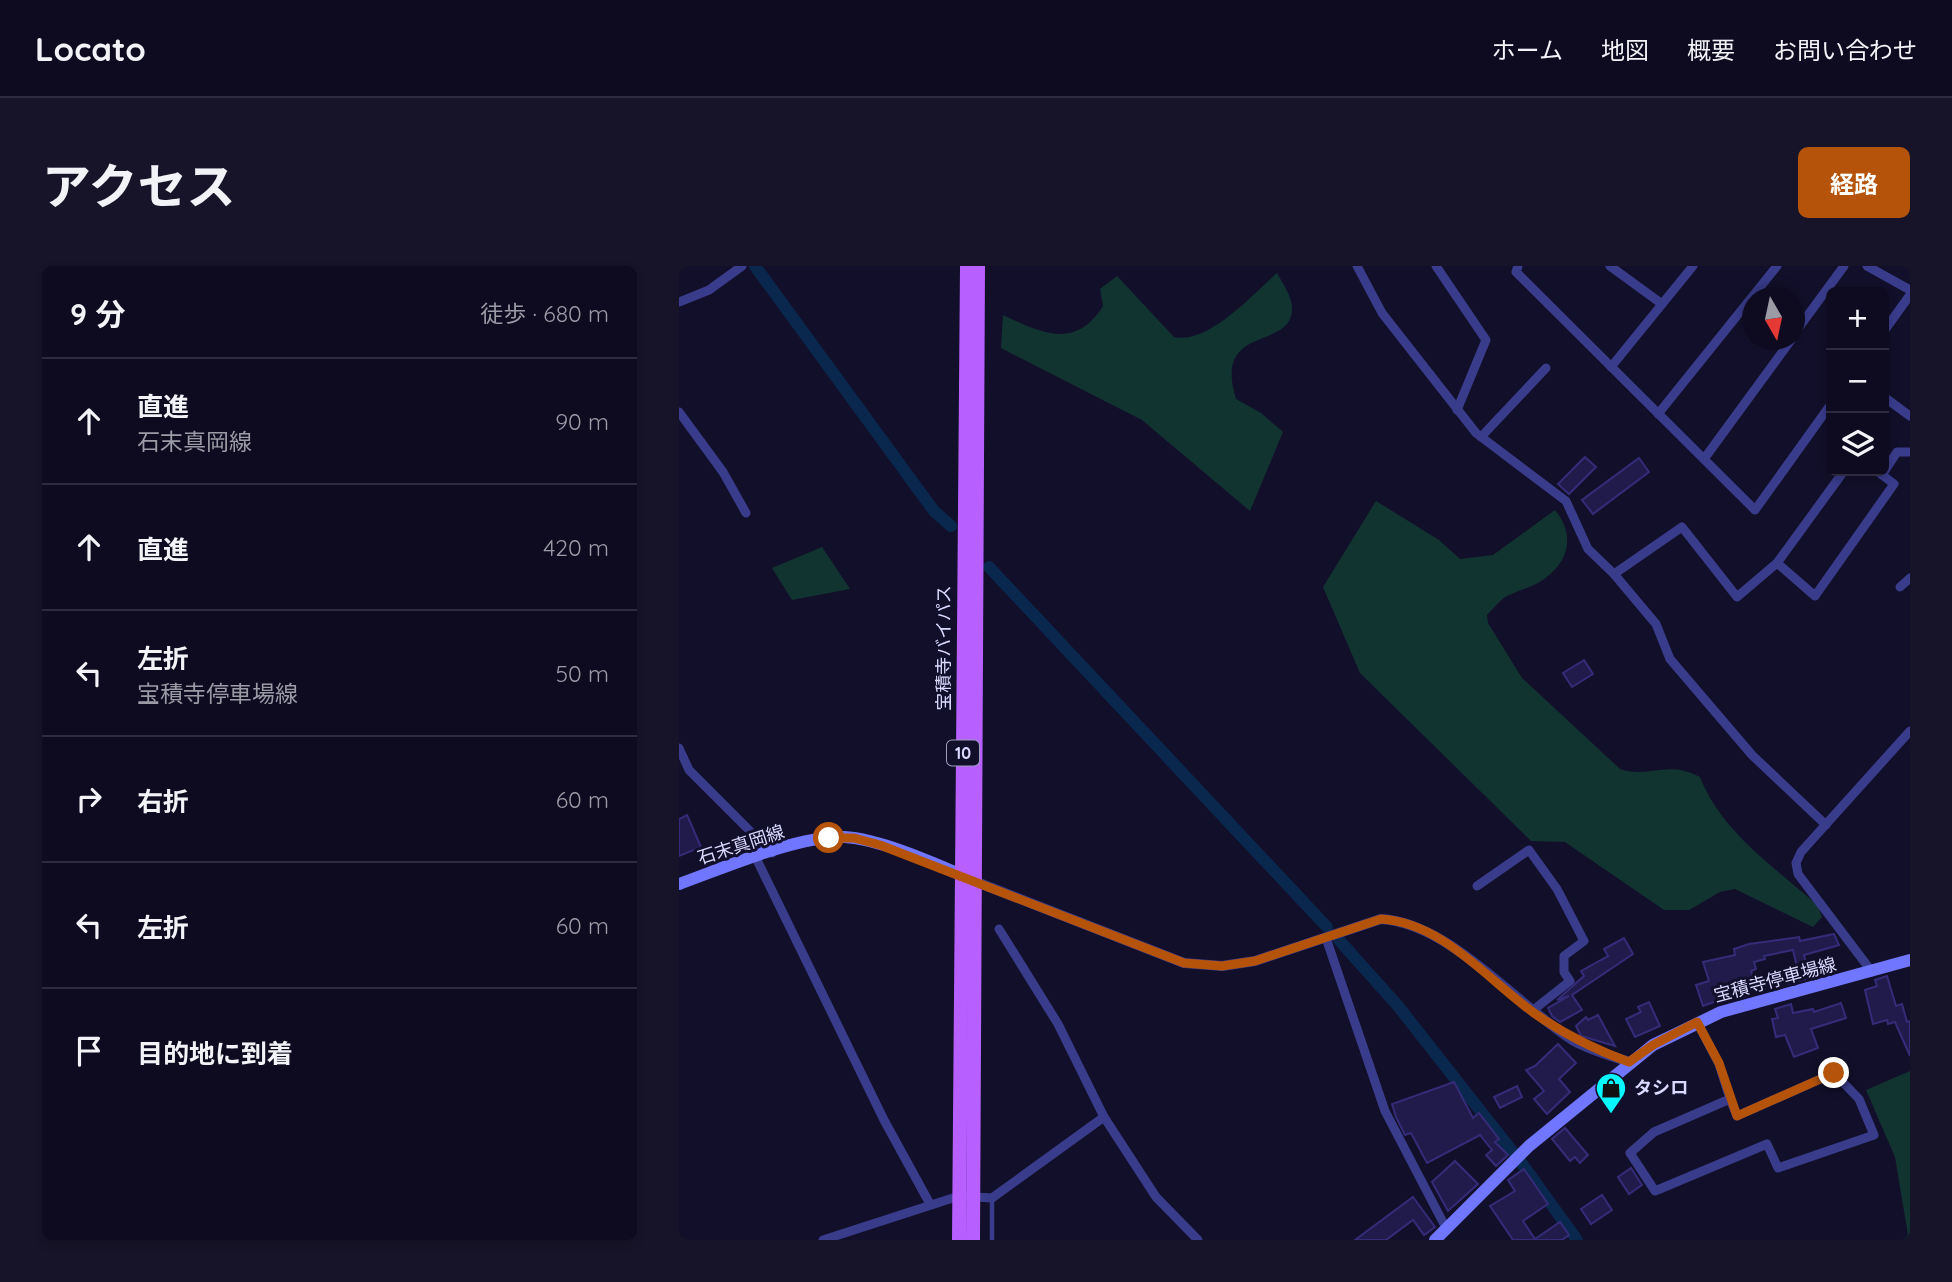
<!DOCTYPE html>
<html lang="ja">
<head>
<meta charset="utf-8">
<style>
	:root { --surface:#0e0b20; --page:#171429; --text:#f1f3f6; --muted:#9b9ba5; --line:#2e2b3e; --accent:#b45309 }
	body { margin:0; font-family:Quicksand,"Noto Sans JP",sans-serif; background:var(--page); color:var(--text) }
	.controls { position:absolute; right:21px; top:21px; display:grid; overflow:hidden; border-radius:10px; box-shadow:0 4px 10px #0003 }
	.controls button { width:63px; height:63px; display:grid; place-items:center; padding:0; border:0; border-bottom:2px solid var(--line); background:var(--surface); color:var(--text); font:35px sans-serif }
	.compass { position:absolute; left:1063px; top:21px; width:63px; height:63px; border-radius:50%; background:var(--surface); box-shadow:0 4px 10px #0003; rotate:171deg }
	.stop { position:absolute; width:21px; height:21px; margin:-16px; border:5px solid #b45309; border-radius:50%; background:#fff }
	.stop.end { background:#b45309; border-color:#fff; box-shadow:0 2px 7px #0008 }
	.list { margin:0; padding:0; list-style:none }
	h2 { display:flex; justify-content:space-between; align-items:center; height:91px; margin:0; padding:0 28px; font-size:30px }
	h2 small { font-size:23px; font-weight:400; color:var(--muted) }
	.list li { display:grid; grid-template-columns:46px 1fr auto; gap:21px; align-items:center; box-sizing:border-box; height:126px; padding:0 28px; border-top:2px solid var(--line) }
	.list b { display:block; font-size:26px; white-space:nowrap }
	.list p { margin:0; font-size:23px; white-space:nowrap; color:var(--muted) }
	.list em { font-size:23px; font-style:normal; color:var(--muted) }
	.icon { flex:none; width:38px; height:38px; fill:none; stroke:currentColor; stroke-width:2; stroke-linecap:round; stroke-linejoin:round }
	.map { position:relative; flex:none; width:1231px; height:974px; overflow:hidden; border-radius:10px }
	header { display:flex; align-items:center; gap:42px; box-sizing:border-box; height:98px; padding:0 35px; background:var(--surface); border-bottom:2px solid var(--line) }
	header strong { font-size:33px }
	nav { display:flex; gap:38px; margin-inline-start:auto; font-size:24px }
	.intro { display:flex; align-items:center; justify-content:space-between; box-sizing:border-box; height:168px; padding:0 42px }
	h1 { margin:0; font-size:49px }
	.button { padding:18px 32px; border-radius:10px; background:var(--accent); color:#fff; font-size:24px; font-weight:700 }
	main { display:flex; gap:42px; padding:0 42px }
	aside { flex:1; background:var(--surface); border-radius:10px; box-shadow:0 4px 10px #0003 }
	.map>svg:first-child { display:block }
	.green { fill:#123431 }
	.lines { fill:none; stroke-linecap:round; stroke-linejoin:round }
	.canal { stroke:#0a284e; stroke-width:12 }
	.building { fill:#211b4c; stroke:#352c79; stroke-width:2 }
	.service { stroke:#393c8b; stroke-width:4.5 }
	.minor { stroke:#393c8b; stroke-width:9 }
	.tertiary { stroke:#393c8b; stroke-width:10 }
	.secondary { stroke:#7076ff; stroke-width:12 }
	.primary { stroke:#b860ff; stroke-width:14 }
	.route { stroke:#b45309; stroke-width:9 }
	.labels { text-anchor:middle; stroke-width:6; stroke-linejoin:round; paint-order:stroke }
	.shield { fill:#120f2a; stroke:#9e9cbf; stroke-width:2 }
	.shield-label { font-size:16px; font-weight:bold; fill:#dad9ff }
	.street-label { font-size:18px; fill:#dad9ff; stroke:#120f2a }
	.poi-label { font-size:18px; font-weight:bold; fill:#dad9ff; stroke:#120f2a; text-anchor:start }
</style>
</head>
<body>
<header>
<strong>Locato</strong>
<nav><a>ホーム</a><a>地図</a><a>概要</a><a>お問い合わせ</a></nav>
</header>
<div class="intro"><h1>アクセス</h1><a class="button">経路</a></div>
<main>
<aside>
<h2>9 分<small>徒歩 · 680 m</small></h2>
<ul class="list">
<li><svg class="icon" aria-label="ahead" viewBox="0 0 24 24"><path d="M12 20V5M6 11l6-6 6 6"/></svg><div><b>直進</b><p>石末真岡線</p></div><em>90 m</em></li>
<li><svg class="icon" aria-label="ahead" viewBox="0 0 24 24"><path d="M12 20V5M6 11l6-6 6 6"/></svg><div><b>直進</b></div><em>420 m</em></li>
<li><svg class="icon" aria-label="left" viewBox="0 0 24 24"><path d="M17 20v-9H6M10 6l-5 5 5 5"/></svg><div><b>左折</b><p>宝積寺停車場線</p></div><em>50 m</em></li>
<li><svg class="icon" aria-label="right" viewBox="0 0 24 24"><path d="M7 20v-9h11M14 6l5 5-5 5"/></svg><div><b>右折</b></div><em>60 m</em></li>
<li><svg class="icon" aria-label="left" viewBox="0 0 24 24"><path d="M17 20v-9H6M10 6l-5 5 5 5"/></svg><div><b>左折</b></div><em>60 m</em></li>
<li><svg class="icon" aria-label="arrive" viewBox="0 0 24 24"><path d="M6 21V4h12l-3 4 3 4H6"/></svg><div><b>目的地に到着</b></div></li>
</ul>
</aside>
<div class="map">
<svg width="1231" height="974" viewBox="0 0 1231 974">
	<rect width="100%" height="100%" fill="#120f2a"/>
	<g class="green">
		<path d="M 598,7 C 603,16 613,31 613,41 C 615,86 533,56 557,133 L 582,147 L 604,166 L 571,245 L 463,154 L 322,82 L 324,49 C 361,66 396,85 424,40 L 421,23 L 438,10 L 495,71 C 529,79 574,28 598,7 Z"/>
		<path d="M 697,235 L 760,274 L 781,293 L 814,289 L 876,244 C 898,271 889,299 859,317 C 849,322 838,325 828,330 C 821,334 814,343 808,349 L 809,357 L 843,412 L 941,503 C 969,513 988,493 1021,511 C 1043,567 1096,601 1139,640 L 1143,651 L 1134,661 L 1056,623 L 1041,626 L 1010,644 L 985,644 L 886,576 L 852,575 L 681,407 L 644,321 Z"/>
		<polygon points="143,281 171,323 113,334 93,302"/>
		<polygon points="1231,805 1231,974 1224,974 1229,969 1216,891 1187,824"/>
	</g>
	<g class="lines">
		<g class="canal">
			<polyline points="76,0 255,245 272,260"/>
			<polyline points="310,301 648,661"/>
			<polyline points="660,674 719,740 833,885"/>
			<polyline points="841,895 898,974"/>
		</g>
	</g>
	<g class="building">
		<polygon points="906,191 917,201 890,228 879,218"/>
		<polygon points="960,192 970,206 914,248 903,234"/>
		<polygon points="905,394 914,408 893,421 884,407"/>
		<polygon points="8,549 22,581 0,590 0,553"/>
		<polygon points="1155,668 1160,679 1125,689 1131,712 1108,718 1105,704 1118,701 1114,684 1085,690 1086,693 1075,696 1077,703 1072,705 1077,719 1065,723 1067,730 1049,735 1048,731 1024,740 1017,719 1030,715 1024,696 1056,689 1055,683 1070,678 1120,671 1121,675"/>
		<polygon points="945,672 954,688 893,729 903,744 881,756 873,750 869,742 890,730 878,734 905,710 902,705 929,690 925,683"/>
		<polygon points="1208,710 1217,740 1223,738 1228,756 1231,755 1231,790 1216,756 1209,758 1208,754 1194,758 1186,724 1198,720 1196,714"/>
		<polygon points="970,736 981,760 956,771 947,753 962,746 959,741"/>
		<polygon points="1162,737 1167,752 1132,763 1139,782 1115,791 1106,769 1097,771 1093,753 1099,752 1096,743 1112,738 1114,747 1134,743 1135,746"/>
		<polygon points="919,749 936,780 902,770 897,760 907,751 909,754"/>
		<polygon points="879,778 897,797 880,813 891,826 868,848 855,833 865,825 847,804 856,800"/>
		<polygon points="775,816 794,852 800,847 820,873 816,876 829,889 817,900 807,889 813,884 801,869 748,897 732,867 726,869 717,851 713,838"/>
		<polygon points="838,820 843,831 821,842 815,831"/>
		<polygon points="886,862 909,889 901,897 896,891 891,895 873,873"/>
		<polygon points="776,895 799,918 769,945 753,916"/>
		<polygon points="952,902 963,919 950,928 939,911"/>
		<polygon points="845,903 869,938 844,955 856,973 881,956 890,969 883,974 834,974 811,940 836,925 829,914"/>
		<polygon points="923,929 933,944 912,958 902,943"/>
		<polygon points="734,931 756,961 752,964 745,969 734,954 707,974 676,974"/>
	</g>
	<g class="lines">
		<polyline class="service" points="313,933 313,974"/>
		<g class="minor">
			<polyline points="678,0 703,47 797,167 887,235 909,283 935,308 977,358 991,393 1073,489 1147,559"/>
			<polyline points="757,0 807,74 778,144"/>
			<polyline points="839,0 837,6 1076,244 1152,138"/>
			<polyline points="931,0 983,38"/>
			<polyline points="1188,0 1231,24"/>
			<polyline points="0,36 30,24 63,0"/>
			<polyline points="1205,65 1231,29"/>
			<polyline points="1115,68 1165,0"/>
			<polyline points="932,101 1014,0"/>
			<polyline points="1205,131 1231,150"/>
			<polyline points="0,146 44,206 67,247"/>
			<polyline points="979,148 1098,0"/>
			<polyline points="802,171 867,102"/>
			<polyline points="1025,193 1112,74"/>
			<polyline points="1203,209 1218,186 1231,186"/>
			<polyline points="1098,297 1136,330 1215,218 1198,205"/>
			<polyline points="935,308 1003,261 1058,331 1098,297 1165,205"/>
			<polyline points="1221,321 1231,312"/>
			<polyline points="0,482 10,504 93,587"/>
			<polyline points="77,592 205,854 251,938"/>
			<polyline points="798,620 850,584 878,623 905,675 885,690 885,706 891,715 853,745"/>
			<polyline points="320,663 379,758 425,851 477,931 519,974"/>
			<polyline points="647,672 706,845 767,962"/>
			<polyline points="1193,706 1119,608 1117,597 1122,586 1231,465"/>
			<polyline points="1018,756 1040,798 1051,833 975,866 951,887 976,925 1088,878 1099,902 1195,869 1180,833 1155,807 1058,850 1051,833"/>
			<polyline points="144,974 280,930 313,932 425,851"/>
		</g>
		<path class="tertiary" d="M 295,615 L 505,697 L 543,700 L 576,695 L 702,653 C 771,657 837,739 895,775 C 911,784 932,790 950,796"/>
		<g class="secondary">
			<path d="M 0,618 C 45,602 119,569 165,571 C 202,573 257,598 292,613"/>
			<polyline points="756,974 850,880 974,779 1042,746 1231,694"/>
		</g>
		<g class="primary">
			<polyline points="280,974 288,0"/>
			<polyline points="294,974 299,0"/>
		</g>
	</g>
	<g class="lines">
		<path class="route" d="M 150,572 L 175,572 L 201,579 L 505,697 L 543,700 L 576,695 L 702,653 C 764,657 808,713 855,747 C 886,769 915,783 950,796 L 974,779 L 1018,756 L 1040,797 L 1058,850 L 1155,807"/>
	</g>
	<defs>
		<g id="shop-pin" transform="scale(1.575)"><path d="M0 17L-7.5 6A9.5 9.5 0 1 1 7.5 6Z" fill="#05f8ff" stroke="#120f2a"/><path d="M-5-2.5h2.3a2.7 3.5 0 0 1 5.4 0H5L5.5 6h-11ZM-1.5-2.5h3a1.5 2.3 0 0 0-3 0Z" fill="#111"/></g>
	</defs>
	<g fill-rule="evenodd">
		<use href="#shop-pin" x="932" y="822"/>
	</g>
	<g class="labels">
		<rect class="shield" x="268" y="474.5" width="32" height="25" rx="5"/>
		<g class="shield-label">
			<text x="284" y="493">10</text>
		</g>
		<g class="street-label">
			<text transform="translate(265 382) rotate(-90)" y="6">宝積寺バイパス</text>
			<text transform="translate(62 579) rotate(-18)" y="6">石末真岡線</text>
			<text transform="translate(1096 714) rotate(-15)" y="6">宝積寺停車場線</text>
		</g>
		<g class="poi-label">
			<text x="955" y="828">タシロ</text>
		</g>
	</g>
</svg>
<div class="controls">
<button>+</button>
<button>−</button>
<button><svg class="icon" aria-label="layers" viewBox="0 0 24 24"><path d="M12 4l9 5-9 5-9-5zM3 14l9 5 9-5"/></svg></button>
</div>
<svg class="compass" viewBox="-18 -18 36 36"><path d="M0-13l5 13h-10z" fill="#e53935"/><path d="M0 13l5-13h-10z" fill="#9b9ba5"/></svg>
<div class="stop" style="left:150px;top:572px"></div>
<div class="stop end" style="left:1155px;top:807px"></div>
</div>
</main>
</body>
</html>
